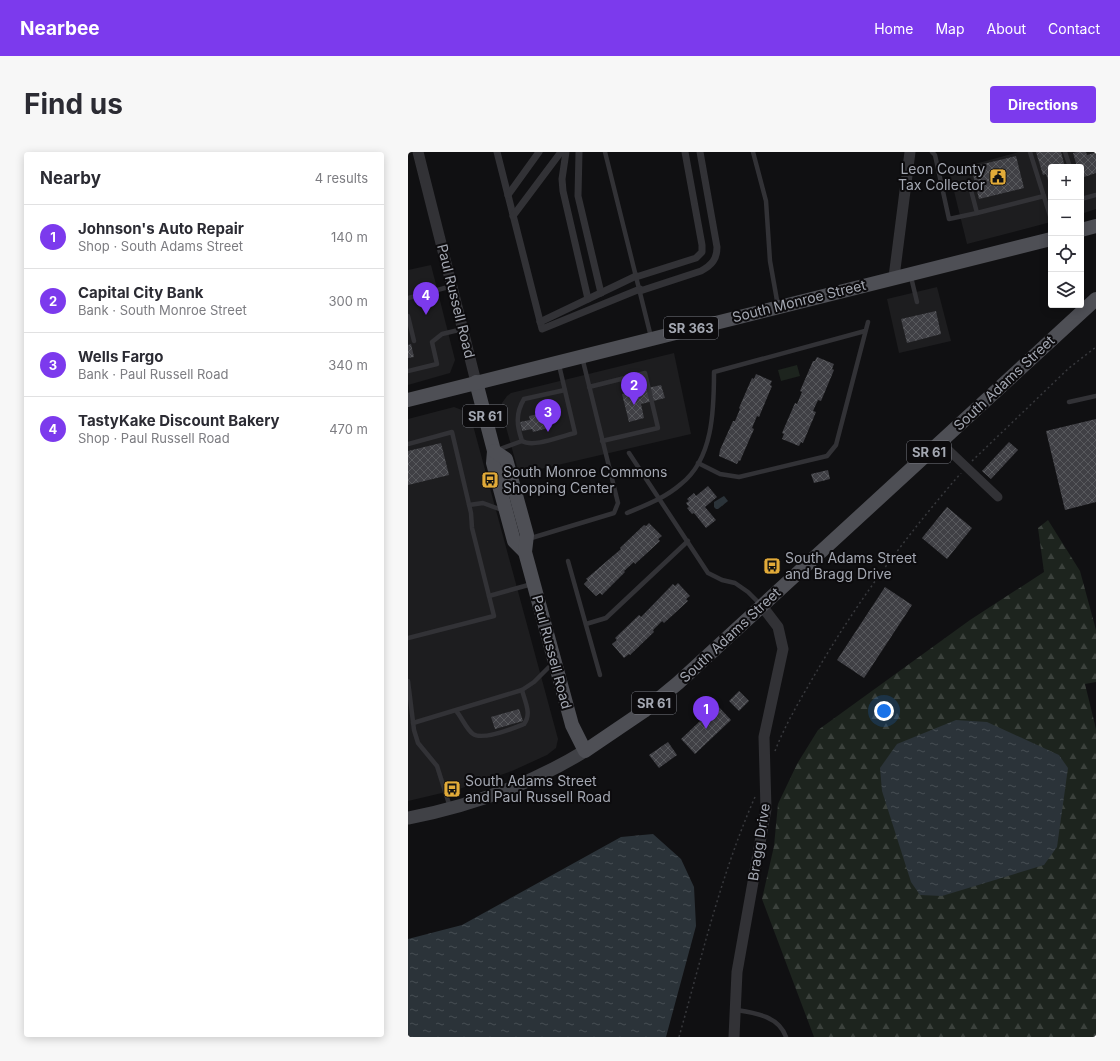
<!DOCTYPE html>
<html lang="en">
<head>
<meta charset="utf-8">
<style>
	:root { --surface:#fff; --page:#f7f7f7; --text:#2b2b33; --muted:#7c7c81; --line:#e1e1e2; --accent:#7c3aed }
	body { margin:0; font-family:Inter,sans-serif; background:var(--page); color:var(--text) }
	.controls { position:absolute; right:12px; top:12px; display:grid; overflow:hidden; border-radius:4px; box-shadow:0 2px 10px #0003 }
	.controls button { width:36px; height:36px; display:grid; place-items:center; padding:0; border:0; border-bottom:1px solid var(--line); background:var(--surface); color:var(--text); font:20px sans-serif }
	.you { position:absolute; left:476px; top:559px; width:14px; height:14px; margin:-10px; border:3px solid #fff; border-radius:50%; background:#1a73e8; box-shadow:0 0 0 6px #1a73e833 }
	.badge { display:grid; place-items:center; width:26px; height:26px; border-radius:50%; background:var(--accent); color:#fff; font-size:13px; font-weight:700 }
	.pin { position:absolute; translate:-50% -33px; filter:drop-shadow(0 1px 2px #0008) }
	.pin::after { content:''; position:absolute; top:21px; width:14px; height:12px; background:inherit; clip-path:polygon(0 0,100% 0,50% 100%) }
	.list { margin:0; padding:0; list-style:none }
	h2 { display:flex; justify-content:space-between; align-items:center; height:52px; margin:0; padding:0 16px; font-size:17px }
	h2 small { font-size:13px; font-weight:400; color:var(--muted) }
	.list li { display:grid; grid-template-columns:26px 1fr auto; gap:12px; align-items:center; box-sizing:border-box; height:64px; padding:0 16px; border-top:1px solid var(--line) }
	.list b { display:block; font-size:15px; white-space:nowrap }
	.list p { margin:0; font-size:13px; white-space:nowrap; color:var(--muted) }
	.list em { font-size:13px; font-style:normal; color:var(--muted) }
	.icon { flex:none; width:22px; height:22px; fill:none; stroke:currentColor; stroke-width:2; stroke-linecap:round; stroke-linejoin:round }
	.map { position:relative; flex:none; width:688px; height:885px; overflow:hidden; border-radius:4px }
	header { display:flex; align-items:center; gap:24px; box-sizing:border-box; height:56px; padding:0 20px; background:var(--accent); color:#fff }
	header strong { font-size:19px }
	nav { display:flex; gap:22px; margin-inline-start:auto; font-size:14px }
	.intro { display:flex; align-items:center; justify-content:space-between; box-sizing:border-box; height:96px; padding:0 24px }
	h1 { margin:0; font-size:28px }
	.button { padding:10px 18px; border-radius:4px; background:var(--accent); color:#fff; font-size:14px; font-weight:700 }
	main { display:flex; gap:24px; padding:0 24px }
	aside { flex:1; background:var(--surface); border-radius:4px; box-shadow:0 2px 10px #0003 }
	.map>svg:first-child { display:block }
	.built { fill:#1d1d1f }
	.forest { fill:url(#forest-firs) }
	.green { fill:#1d241e }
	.water { fill:url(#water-ripples) }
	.building { fill:url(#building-cross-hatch) }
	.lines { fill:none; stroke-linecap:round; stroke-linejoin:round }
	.path { stroke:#38393d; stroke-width:1.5; stroke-dasharray:2 3; stroke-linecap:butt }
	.service { stroke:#323236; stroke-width:4.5 }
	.pedestrian { stroke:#323236; stroke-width:7 }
	.minor { stroke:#323236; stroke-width:9 }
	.tertiary { stroke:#323236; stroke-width:11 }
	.secondary { stroke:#404146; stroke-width:13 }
	.primary { stroke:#4e4f55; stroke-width:14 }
	.labels { text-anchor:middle; stroke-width:4; stroke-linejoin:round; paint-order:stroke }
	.shield { fill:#0c0b0d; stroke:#767880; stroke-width:1 }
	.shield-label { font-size:13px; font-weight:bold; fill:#a3a7b1 }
	.poi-label { font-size:14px; fill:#a3a7b1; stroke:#0c0b0d; text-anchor:start }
	.street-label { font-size:14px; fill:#a3a7b1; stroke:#0c0b0d }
</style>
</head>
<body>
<header>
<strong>Nearbee</strong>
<nav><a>Home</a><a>Map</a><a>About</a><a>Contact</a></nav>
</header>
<div class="intro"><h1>Find us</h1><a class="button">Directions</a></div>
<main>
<aside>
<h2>Nearby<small>4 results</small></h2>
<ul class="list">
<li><span class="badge">1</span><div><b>Johnson's Auto Repair</b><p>Shop · South Adams Street</p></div><em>140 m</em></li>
<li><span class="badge">2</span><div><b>Capital City Bank</b><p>Bank · South Monroe Street</p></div><em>300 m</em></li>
<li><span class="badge">3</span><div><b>Wells Fargo</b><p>Bank · Paul Russell Road</p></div><em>340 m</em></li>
<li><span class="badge">4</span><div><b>TastyKake Discount Bakery</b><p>Shop · Paul Russell Road</p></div><em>470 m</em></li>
</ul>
</aside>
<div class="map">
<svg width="688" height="885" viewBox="0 0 688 885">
	<defs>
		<pattern id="forest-firs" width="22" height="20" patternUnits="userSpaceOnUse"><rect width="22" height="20" fill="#1d241e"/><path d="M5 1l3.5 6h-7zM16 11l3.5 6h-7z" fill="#3b413c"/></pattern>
		<pattern id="water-ripples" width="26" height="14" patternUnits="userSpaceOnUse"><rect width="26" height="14" fill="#2b3339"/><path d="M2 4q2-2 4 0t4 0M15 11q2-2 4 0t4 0" fill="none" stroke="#474e53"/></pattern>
		<pattern id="building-cross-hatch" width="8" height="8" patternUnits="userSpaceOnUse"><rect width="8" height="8" fill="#404045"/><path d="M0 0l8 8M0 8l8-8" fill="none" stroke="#58595d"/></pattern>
	</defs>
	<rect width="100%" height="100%" fill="#101012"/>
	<g class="built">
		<polygon points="611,0 688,0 688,57 673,62 673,15 643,15 643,70 559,92 541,19"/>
		<polygon points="23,113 47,208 42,221 0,233 0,118"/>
		<polygon points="529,135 543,189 491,201 479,147"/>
		<polygon points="266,201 283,282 111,322 93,257 94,251 99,244 103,241"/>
		<polygon points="46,255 59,260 63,266 150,587 148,596 139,603 104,619 51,637 0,649 0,267"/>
	</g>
	<polygon class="forest" points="640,368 672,419 688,478 688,530 677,532 688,577 688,885 406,885 354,747 366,694 370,652 389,612 410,578 562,468 636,420 630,376"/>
	<polygon class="green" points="389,213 392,224 373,229 370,218"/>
	<g class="water">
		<polygon points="316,344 320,349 310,357 308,357 306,355 306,350"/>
		<polygon points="548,568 579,570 651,603 660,616 649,695 636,713 534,744 512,743 503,730 474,639 472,616 489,592"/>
		<polygon points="245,682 273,707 286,735 288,774 258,885 0,885 0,787 54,773 213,685"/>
	</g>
	<g class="building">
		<polygon points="628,0 653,0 657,15 643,15 643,31 641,32 638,22 635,23"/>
		<polygon points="669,0 678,0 679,3 686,1 688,2 688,21 673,26 673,15 669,15 665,1"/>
		<polygon points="608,4 616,36 571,47 563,15"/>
		<polygon points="528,159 533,182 499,191 493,167"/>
		<polygon points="3,192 6,205 0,206 0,193"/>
		<polygon points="409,205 426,212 424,217 426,218 413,249 410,248 405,259 408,260 395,291 393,290 391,294 374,287 376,282 374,281 387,251 389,252 394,240 392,239 405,209 407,209"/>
		<polygon points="348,222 364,229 362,233 364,234 351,265 349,264 344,276 346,277 332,309 331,308 329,312 311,304 312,298 325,269 327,269 332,257 331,256 344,226 346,227"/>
		<polygon points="253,233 257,246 233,252 236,266 221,270 214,242"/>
		<polygon points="140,260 144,275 125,280 124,277 114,279 112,270 122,268 121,264"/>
		<polygon points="688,267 688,350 657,358 638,279"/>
		<polygon points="601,290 610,298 583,327 574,319"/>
		<polygon points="33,291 41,323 0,333 0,299"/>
		<polygon points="420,318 422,327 406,331 403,322"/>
		<polygon points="300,334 309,345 297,355 308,368 298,376 286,361 284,362 279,356 281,355 278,351 281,349 279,347 286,341 288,344"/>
		<polygon points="539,355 564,376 539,407 514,386"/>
		<polygon points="241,371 254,384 250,387 252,389 227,412 226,410 216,419 217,420 194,443 192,441 188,444 176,432 180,428 178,427 213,397 212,396 236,373 238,374"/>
		<polygon points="270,431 282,444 278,447 280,449 256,471 254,469 245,478 246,480 222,503 221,502 216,506 204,492 209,488 207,486 231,463 233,465 265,432 267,434"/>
		<polygon points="477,435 504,453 456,526 429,508"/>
		<polygon points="331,539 341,549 331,559 321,549"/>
		<polygon points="309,553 323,568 287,602 273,587"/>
		<polygon points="111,557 115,569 87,577 83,565"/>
		<polygon points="260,590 269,603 251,616 241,603"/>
	</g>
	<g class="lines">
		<g class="path">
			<polyline points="564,309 661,216 688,195"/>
			<path d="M 367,599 C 377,573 392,548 406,524 C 448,451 498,384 553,321"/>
			<path d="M 271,885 C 294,804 313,722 347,645"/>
		</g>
		<g class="service">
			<polyline points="197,0 243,185"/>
			<polyline points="345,0 358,49 362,109 370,154"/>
			<polyline points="524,0 527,3 541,67 569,61"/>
			<polyline points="622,0 643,67"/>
			<polyline points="657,0 662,15"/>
			<polyline points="563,38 569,61 636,44"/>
			<polyline points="673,47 688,43"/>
			<polyline points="503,125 509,150"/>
			<polyline points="0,146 44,134"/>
			<polyline points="0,164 6,189"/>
			<polyline points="0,219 29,212 24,190 34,182 55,177"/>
			<polyline points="181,235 237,221 250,276 194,289"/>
			<polyline points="661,250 688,244"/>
			<path d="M 114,289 C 109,274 107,262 116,247 L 157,238"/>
			<polyline points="0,292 44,280 63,361 64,376 86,464 0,486"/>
			<path d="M 89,298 L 114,289 C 126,296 153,284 167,281 L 151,213"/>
			<polyline points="221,301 300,421 314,428 327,431 340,440 353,453"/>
			<polyline points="290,311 312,322 331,325 419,304 428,293 460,170"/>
			<polyline points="61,353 75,351 94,358"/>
			<path d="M 219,361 C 238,353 257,346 273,332 C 305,307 306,258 306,220 L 457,179"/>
			<polyline points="120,387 206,361 210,351 174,205"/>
			<polyline points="160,409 192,523"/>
			<polyline points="81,444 124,432"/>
			<polyline points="178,472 198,466 280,389"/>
			<polyline points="0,529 6,578 10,591 29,614 42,655"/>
			<path d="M 49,560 C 54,566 59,578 65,582 C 75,589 106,576 116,572 C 124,562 117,550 114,538"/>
			<polyline points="5,571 114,538 126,530 144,512"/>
			<path d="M 328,858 C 347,861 371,864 378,885"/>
		</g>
		<g class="pedestrian">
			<polyline points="89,0 134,177 232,137"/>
			<polyline points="158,0 154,27 155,39 180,147"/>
			<polyline points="171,0 170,44 193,141"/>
			<polyline points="100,43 131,0"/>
			<polyline points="105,64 153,0"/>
			<polyline points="228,125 288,106 294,100 294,93 277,0"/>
			<path d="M 232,139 L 293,119 C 304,113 309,107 309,95 L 292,0"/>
			<polyline points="132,170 228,124"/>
		</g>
		<polyline class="minor" points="532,290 590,345"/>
		<g class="tertiary">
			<polyline points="10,0 68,230"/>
			<polyline points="486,125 502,0"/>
			<polyline points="326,885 329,820 358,657 356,585 375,497 370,475 354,454"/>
		</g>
		<path class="secondary" d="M 0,666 C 62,654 123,632 177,599"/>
		<g class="primary">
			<polyline points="673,78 688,74"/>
			<polyline points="68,230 86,299 85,311 106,389 117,400"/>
			<polyline points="0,248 643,87"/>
			<polyline points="86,299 98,307 119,383 117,400 164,573 177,599 236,559 270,531 688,147"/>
		</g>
	</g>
	<defs>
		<g id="civic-square" transform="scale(0.9)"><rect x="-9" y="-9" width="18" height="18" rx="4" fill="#e2ab39" stroke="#0c0b0d"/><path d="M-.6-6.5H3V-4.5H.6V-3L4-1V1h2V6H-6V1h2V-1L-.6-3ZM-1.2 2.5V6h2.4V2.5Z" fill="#111"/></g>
		<g id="bus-square" transform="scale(0.9)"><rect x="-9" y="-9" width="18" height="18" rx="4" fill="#e2ab39" stroke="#0c0b0d"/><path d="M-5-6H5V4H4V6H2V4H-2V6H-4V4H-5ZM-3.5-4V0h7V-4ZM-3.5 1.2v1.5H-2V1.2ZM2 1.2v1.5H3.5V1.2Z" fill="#111"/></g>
	</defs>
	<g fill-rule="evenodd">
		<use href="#civic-square" x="590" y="25"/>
		<use href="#bus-square" x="82" y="328"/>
		<use href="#bus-square" x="364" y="414"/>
		<use href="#bus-square" x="44" y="637"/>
	</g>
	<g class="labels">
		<g class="shield">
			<rect x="256" y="165" width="54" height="22" rx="3"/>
			<rect x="55" y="253" width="44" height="22" rx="3"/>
			<rect x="499" y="289" width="44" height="22" rx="3"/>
			<rect x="224" y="540" width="44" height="22" rx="3"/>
		</g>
		<g class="shield-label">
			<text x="283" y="181">SR 363</text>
			<text x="77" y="269">SR 61</text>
			<text x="521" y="305">SR 61</text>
			<text x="246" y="556">SR 61</text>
		</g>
		<g class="poi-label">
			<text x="577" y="22" text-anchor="end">Leon County<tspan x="577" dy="16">Tax Collector</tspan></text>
			<text x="95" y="325">South Monroe Commons<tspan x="95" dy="16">Shopping Center</tspan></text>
			<text x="377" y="411">South Adams Street<tspan x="377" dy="16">and Bragg Drive</tspan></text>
			<text x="57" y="634">South Adams Street<tspan x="57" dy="16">and Paul Russell Road</tspan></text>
		</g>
		<g class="street-label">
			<text transform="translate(48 149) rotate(76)" y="5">Paul Russell Road</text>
			<text transform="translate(391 149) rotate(-14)" y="5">South Monroe Street</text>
			<text transform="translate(596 231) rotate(-43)" y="5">South Adams Street</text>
			<text transform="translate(322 483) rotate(-43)" y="5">South Adams Street</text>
			<text transform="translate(144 500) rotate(75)" y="5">Paul Russell Road</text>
			<text transform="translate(351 690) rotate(-81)" y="5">Bragg Drive</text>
		</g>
	</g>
</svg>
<div class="controls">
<button>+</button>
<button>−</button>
<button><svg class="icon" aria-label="locate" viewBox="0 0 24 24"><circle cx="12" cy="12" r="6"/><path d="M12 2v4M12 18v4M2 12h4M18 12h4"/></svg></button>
<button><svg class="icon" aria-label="layers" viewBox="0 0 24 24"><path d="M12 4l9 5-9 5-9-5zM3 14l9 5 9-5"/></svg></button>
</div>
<div class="you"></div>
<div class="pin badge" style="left:298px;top:577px">1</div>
<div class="pin badge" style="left:226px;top:253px">2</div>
<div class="pin badge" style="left:140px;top:280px">3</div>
<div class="pin badge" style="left:18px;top:163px">4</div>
</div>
</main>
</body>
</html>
